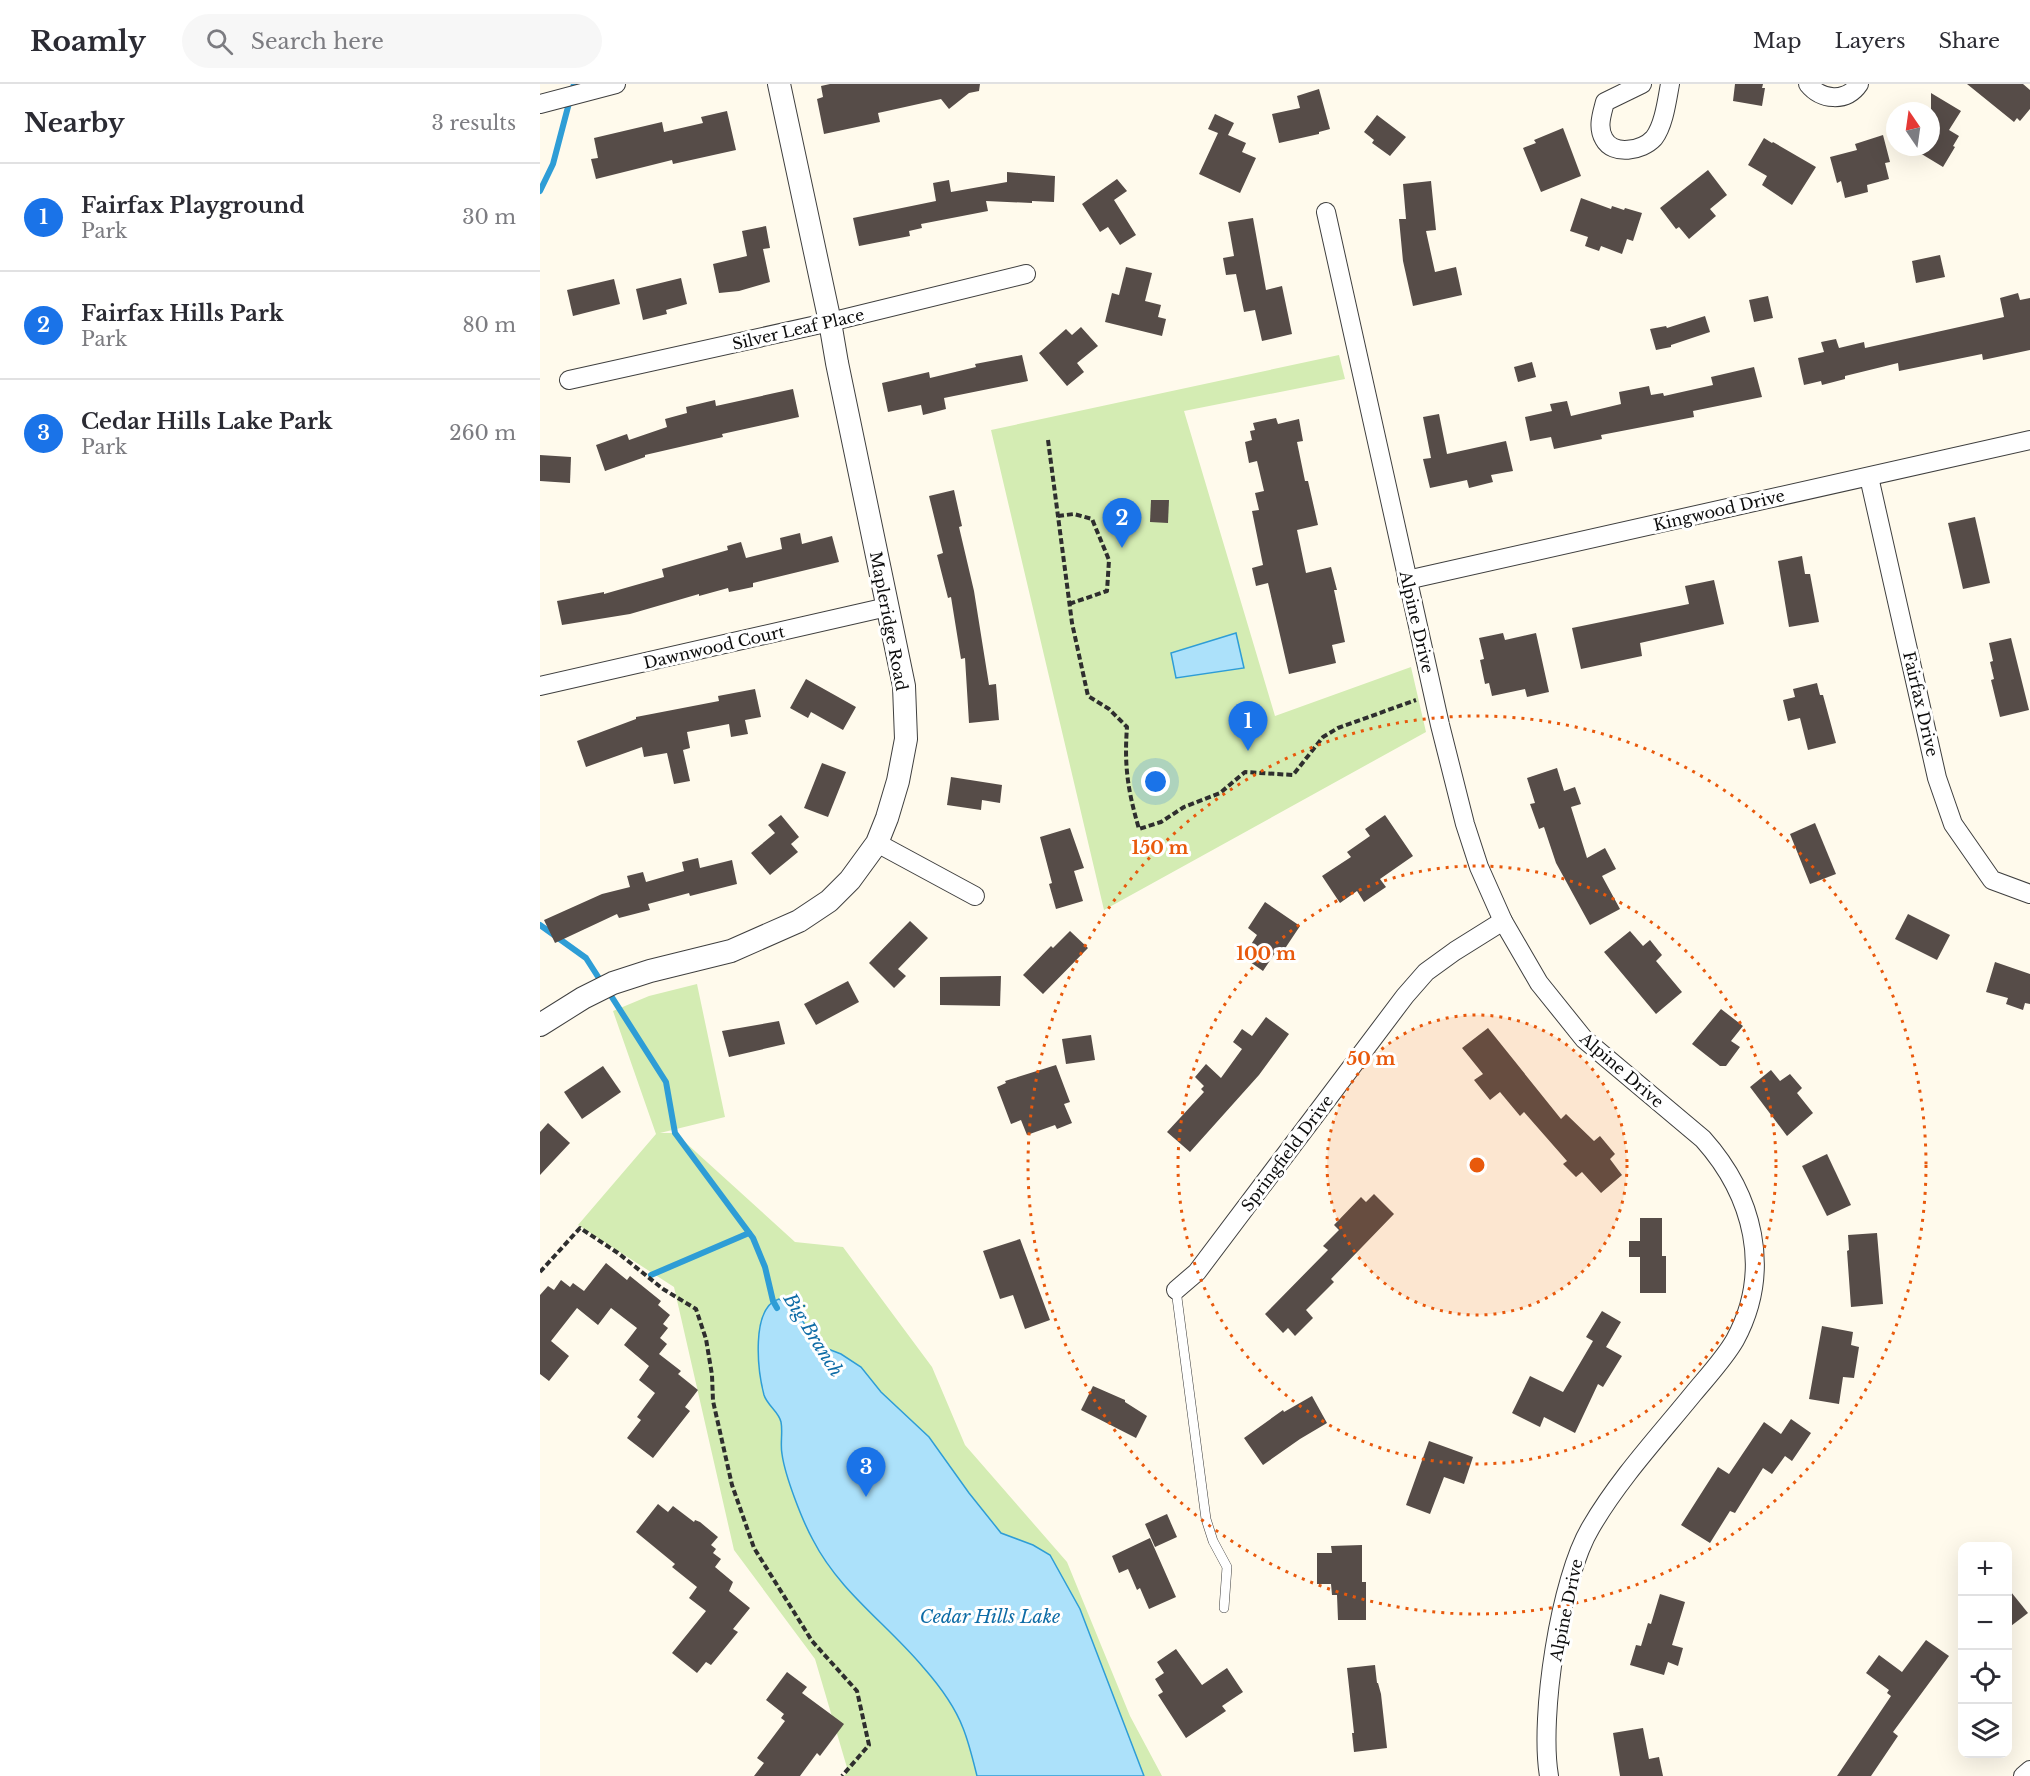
<!DOCTYPE html>
<html lang="en">
<head>
<meta charset="utf-8">
<style>
	:root { --surface:#fff; --page:#f7f7f7; --text:#2b2b33; --muted:#7c7c81; --line:#e1e1e2; --accent:#1a73e8 }
	body { margin:0; font-family:"Libre Baskerville",serif; background:var(--page); color:var(--text) }
	.controls { position:absolute; right:18px; bottom:18px; display:grid; overflow:hidden; border-radius:12px; box-shadow:0 6px 24px #0002 }
	.controls button { width:54px; height:54px; display:grid; place-items:center; padding:0; border:0; border-bottom:2px solid var(--line); background:var(--surface); color:var(--text); font:30px sans-serif }
	.compass { position:absolute; left:1346px; top:18px; width:54px; height:54px; border-radius:50%; background:var(--surface); box-shadow:0 6px 24px #0002; rotate:347deg }
	.you { position:absolute; left:616px; top:698px; width:21px; height:21px; margin:-15px; border:4px solid #fff; border-radius:50%; background:#1a73e8; box-shadow:0 0 0 9px #1a73e833 }
	.badge { display:grid; place-items:center; width:39px; height:39px; border-radius:50%; background:var(--accent); color:#fff; font-size:20px; font-weight:700 }
	.pin { position:absolute; translate:-50% -50px; filter:drop-shadow(0 2px 3px #0008) }
	.pin::after { content:''; position:absolute; top:32px; width:21px; height:18px; background:inherit; clip-path:polygon(0 0,100% 0,50% 100%) }
	.list { margin:0; padding:0; list-style:none }
	h2 { display:flex; justify-content:space-between; align-items:center; height:78px; margin:0; padding:0 24px; font-size:26px }
	h2 small { font-size:20px; font-weight:400; color:var(--muted) }
	.list li { display:grid; grid-template-columns:39px 1fr auto; gap:18px; align-items:center; box-sizing:border-box; height:108px; padding:0 24px; border-top:2px solid var(--line) }
	.list b { display:block; font-size:22px; white-space:nowrap }
	.list p { margin:0; font-size:20px; white-space:nowrap; color:var(--muted) }
	.list em { font-size:20px; font-style:normal; color:var(--muted) }
	.icon { flex:none; width:33px; height:33px; fill:none; stroke:currentColor; stroke-width:2; stroke-linecap:round; stroke-linejoin:round }
	.map { position:relative; flex:none; width:1490px; height:1692px; overflow:hidden }
	header { display:flex; align-items:center; gap:36px; box-sizing:border-box; height:84px; padding:0 30px; background:var(--surface); border-bottom:2px solid var(--line) }
	header strong { font-size:28px }
	nav { display:flex; gap:33px; margin-inline-start:auto; font-size:21px }
	.search { width:420px; height:54px; background:var(--page); display:flex; align-items:center; gap:15px; box-sizing:border-box; padding:0 21px; border-radius:33px; color:var(--muted); font-size:22px }
	main { display:flex }
	aside { flex:1; background:var(--surface) }
	.map>svg:first-child { display:block }
	.green { fill:#d4ecb3 }
	.water { fill:#ace1fa; stroke:#2e9dd6; stroke-width:1.5 }
	.lines { fill:none; stroke-linecap:round; stroke-linejoin:round }
	.stream { stroke:#2e9dd6; stroke-width:6 }
	.building { fill:#564c48 }
	.service-casing { stroke:#3f3f3f; stroke-width:10 }
	.minor-casing { stroke:#3f3f3f; stroke-width:20 }
	.tertiary-casing { stroke:#3f3f3f; stroke-width:24 }
	.path { stroke:#2e2e2e; stroke-width:4; stroke-dasharray:6 3; stroke-linecap:butt }
	.service { stroke:#fff; stroke-width:9 }
	.minor { stroke:#fff; stroke-width:18 }
	.tertiary { stroke:#fff; stroke-width:22 }
	.ring { fill:none; stroke:#e8590c; stroke-width:3; stroke-dasharray:3 6 }
	.labels { text-anchor:middle; stroke-width:6; stroke-linejoin:round; paint-order:stroke }
	.street-label { font-size:16px; fill:#0c0c0c; stroke:#fff }
	.water-label { font-size:18px; font-style:italic; fill:#0e6ca6; stroke:#fff }
	.centre { fill:#e8590c; stroke:#fff; stroke-width:3 }
	.ring-label { font-size:18px; text-anchor:middle; font-weight:bold; fill:#e8590c; stroke:#fff; stroke-width:6; stroke-linejoin:round; paint-order:stroke }
</style>
</head>
<body>
<header>
<strong>Roamly</strong>
<div class="search"><svg class="icon" aria-label="search" viewBox="0 0 24 24"><circle cx="10" cy="10" r="6"/><path d="M15 15l6 6"/></svg>Search here</div>
<nav><a>Map</a><a>Layers</a><a>Share</a></nav>
</header>
<main>
<aside>
<h2>Nearby<small>3 results</small></h2>
<ul class="list">
<li><span class="badge">1</span><div><b>Fairfax Playground</b><p>Park</p></div><em>30 m</em></li>
<li><span class="badge">2</span><div><b>Fairfax Hills Park</b><p>Park</p></div><em>80 m</em></li>
<li><span class="badge">3</span><div><b>Cedar Hills Lake Park</b><p>Park</p></div><em>260 m</em></li>
</ul>
</aside>
<div class="map">
<svg width="1490" height="1692" viewBox="0 0 1490 1692">
	<rect width="100%" height="100%" fill="#fffaec"/>
	<g class="green">
		<polygon points="799,271 805,295 644,327 735,632 871,583 886,648 564,826 451,346"/>
		<polygon points="157,900 185,1033 120,1049 135,1049 255,1158 303,1163 392,1283 425,1361 527,1478 590,1632 622,1692 304,1692 308,1687 275,1575 194,1466 134,1203 38,1141 116,1050 73,927 109,912"/>
	</g>
	<g class="water">
		<polygon points="696,549 704,584 636,594 631,569"/>
		<path d="M 239,1215 L 257,1226 L 275,1260 L 301,1270 L 321,1283 L 341,1308 L 389,1353 L 429,1409 L 461,1449 L 493,1461 L 510,1471 L 540,1525 L 604,1692 L 437,1692 C 433,1676 429,1659 423,1644 C 415,1623 398,1600 383,1583 C 347,1540 299,1507 273,1456 C 262,1436 245,1392 242,1370 C 240,1360 243,1348 241,1338 C 239,1328 227,1321 224,1311 C 218,1288 210,1224 239,1215 Z"/>
	</g>
	<g class="lines">
		<g class="stream">
			<polyline points="0,107 13,80 34,0"/>
			<polyline points="0,841 46,874 62,899"/>
			<polyline points="68,907 126,998 135,1049 213,1154 225,1183 233,1217 237,1224"/>
			<polyline points="111,1191 209,1149"/>
		</g>
	</g>
	<g class="building">
		<polygon points="290,0 440,0 439,7 429,9 409,25 401,15 338,29 340,38 284,50 277,15 283,13 281,2"/>
		<polygon points="1195,0 1223,0 1222,4 1225,4 1222,22 1193,17"/>
		<polygon points="1427,0 1483,0 1490,6 1490,25 1480,37 1477,34 1474,38"/>
		<polygon points="779,5 790,45 779,48 779,50 739,59 732,30 760,24 757,12"/>
		<polygon points="1391,9 1421,27 1409,46 1419,52 1413,62 1415,63 1403,83 1370,63 1391,63"/>
		<polygon points="187,27 196,66 133,80 132,76 56,95 51,75 58,74 54,54 122,38 124,48 163,39 161,33"/>
		<polygon points="675,30 694,39 688,51 706,59 702,68 716,74 700,109 659,90 678,49 668,45"/>
		<polygon points="837,31 866,53 850,72 832,59 834,56 824,48"/>
		<polygon points="1023,44 1041,92 1001,108 983,64 996,59 994,56"/>
		<polygon points="1343,51 1350,78 1345,79 1349,95 1327,101 1328,108 1305,114 1301,97 1297,99 1290,73 1317,66 1315,60"/>
		<polygon points="1224,54 1232,59 1233,58 1276,83 1252,121 1222,101 1227,92 1208,81"/>
		<polygon points="1168,86 1187,111 1170,125 1176,132 1149,155 1139,143 1136,145 1120,124"/>
		<polygon points="467,88 515,92 514,118 492,117 492,119 446,117 448,127 381,140 382,144 369,147 370,152 319,162 313,134 396,117 393,99 409,96 411,108 467,98"/>
		<polygon points="577,95 587,107 574,116 596,151 580,161 568,143 560,148 542,120"/>
		<polygon points="891,97 896,146 886,147 895,188 916,183 922,211 873,222 863,177 859,135 866,135 863,100"/>
		<polygon points="1041,114 1071,125 1072,122 1084,126 1085,124 1102,129 1093,157 1087,155 1082,170 1061,162 1059,167 1045,162 1048,153 1030,147"/>
		<polygon points="713,134 726,206 742,202 752,250 722,257 715,226 704,228 696,190 686,191 683,174 694,172 688,138"/>
		<polygon points="226,142 230,164 223,165 230,198 199,207 179,209 173,180 207,172 202,147"/>
		<polygon points="1400,171 1405,193 1376,199 1372,177"/>
		<polygon points="586,183 612,189 605,217 621,221 618,233 626,235 622,252 565,238 572,209 579,211"/>
		<polygon points="141,194 147,220 126,226 127,230 103,236 96,205"/>
		<polygon points="74,195 80,220 33,232 27,206"/>
		<polygon points="1478,209 1480,216 1490,214 1490,266 1443,276 1442,270 1359,287 1358,279 1305,292 1305,295 1282,301 1281,297 1264,301 1258,274 1284,268 1281,258 1296,255 1299,264 1324,258 1325,264 1464,233 1460,214"/>
		<polygon points="1228,212 1233,234 1214,238 1209,216"/>
		<polygon points="1165,232 1170,248 1131,261 1131,263 1116,266 1110,245 1126,242 1127,244"/>
		<polygon points="541,243 558,262 537,279 544,288 527,302 499,269 526,245 532,251"/>
		<polygon points="482,271 488,297 404,314 406,325 383,331 381,321 348,328 342,299 389,288 390,294 436,283 435,280"/>
		<polygon points="992,278 996,293 978,298 974,283"/>
		<polygon points="1214,283 1222,313 1153,327 1154,333 1061,351 1062,355 1014,365 1011,353 990,357 985,333 1012,327 1010,320 1027,317 1031,332 1081,320 1079,308 1109,302 1111,311 1123,309 1124,312 1173,301 1171,293"/>
		<polygon points="253,305 259,333 182,350 183,353 105,371 105,373 65,387 56,361 87,350 89,356 127,343 125,335 147,329 146,323 175,316 176,322"/>
		<polygon points="899,330 907,370 966,357 973,387 951,391 953,398 929,404 927,396 890,404 883,375 891,374 883,333"/>
		<polygon points="736,334 738,340 759,335 763,357 757,358 765,397 768,397 778,441 757,446 766,489 791,483 797,506 794,506 805,558 792,561 796,579 749,590 728,499 716,502 712,484 723,481 712,427 719,426 715,409 724,407 717,377 709,379 705,358 712,356 710,347 715,346 713,339"/>
		<polygon points="0,371 31,373 30,399 0,397"/>
		<polygon points="414,406 422,442 419,443 434,507 449,601 456,600 459,636 429,639 425,574 421,575 411,513 408,514 397,471 403,469 389,412"/>
		<polygon points="611,416 629,416 628,439 610,438"/>
		<polygon points="1435,433 1450,499 1423,505 1408,439"/>
		<polygon points="260,449 262,460 292,452 299,478 213,499 213,503 199,506 189,508 188,504 159,512 159,510 90,530 22,541 17,517 64,508 64,510 124,493 122,485 188,466 187,462 201,458 206,474 242,465 240,454"/>
		<polygon points="1262,472 1265,490 1270,490 1279,538 1249,543 1238,477"/>
		<polygon points="1174,496 1184,540 1100,559 1102,572 1041,585 1032,544 1149,520 1145,502"/>
		<polygon points="963,549 965,556 996,549 1009,608 987,613 985,605 952,612 949,599 945,600 940,576 944,575 939,554"/>
		<polygon points="1471,554 1489,626 1460,633 1451,596 1454,595 1450,578 1453,577 1449,559"/>
		<polygon points="266,595 316,623 303,646 271,628 268,634 250,624"/>
		<polygon points="1277,599 1280,611 1283,611 1296,659 1268,666 1260,634 1248,637 1243,616 1255,613 1253,605"/>
		<polygon points="215,605 221,633 205,636 208,650 191,653 189,640 147,648 150,664 143,666 150,697 134,700 127,669 104,673 102,663 46,683 37,657 96,635 96,633 179,617 178,612"/>
		<polygon points="282,679 306,688 288,733 264,724"/>
		<polygon points="1017,684 1024,707 1035,703 1041,720 1031,723 1047,774 1065,764 1076,785 1062,792 1080,825 1050,841 1016,779 1004,743 999,745 990,720 995,719 987,694"/>
		<polygon points="411,693 462,701 460,719 442,716 441,726 407,721"/>
		<polygon points="241,731 259,753 251,760 258,768 230,791 211,769 235,749 228,741"/>
		<polygon points="845,731 873,772 840,795 846,803 824,818 817,807 800,819 782,792 811,773 807,768 830,752 825,745"/>
		<polygon points="1275,739 1296,790 1270,800 1250,750"/>
		<polygon points="530,744 544,784 534,787 543,817 516,825 509,800 512,799 500,753"/>
		<polygon points="158,774 160,784 192,776 197,800 150,812 149,809 108,820 110,826 79,834 77,830 15,859 4,836 62,810 90,803 87,792 103,788 106,798 144,787 142,778"/>
		<polygon points="725,818 760,842 740,872 735,869 723,887 703,873 717,851 708,844"/>
		<polygon points="1368,830 1410,851 1397,876 1355,855"/>
		<polygon points="370,837 388,854 358,885 366,892 354,904 329,879"/>
		<polygon points="530,847 548,864 503,910 483,891 511,862 513,864"/>
		<polygon points="1090,847 1103,862 1110,856 1122,871 1116,877 1142,908 1116,930 1064,868"/>
		<polygon points="1455,878 1490,890 1490,920 1485,919 1483,926 1466,920 1468,914 1446,908"/>
		<polygon points="461,892 460,922 400,921 400,893"/>
		<polygon points="308,897 319,918 276,941 264,920"/>
		<polygon points="1181,925 1203,942 1191,957 1200,963 1186,982 1180,982 1152,960"/>
		<polygon points="726,933 749,950 719,991 650,1068 627,1048 664,1008 661,1005 664,1002 655,993 666,980 681,994 702,965 693,958 702,945 712,952"/>
		<polygon points="239,937 245,960 189,973 182,947"/>
		<polygon points="948,944 1021,1035 1026,1030 1054,1057 1060,1052 1075,1070 1070,1075 1082,1091 1061,1109 1042,1088 1036,1093 1023,1080 1027,1077 984,1028 980,1032 960,1008 950,1016 934,996 943,990 922,964"/>
		<polygon points="551,951 555,976 526,980 522,955"/>
		<polygon points="516,981 530,1018 524,1020 532,1039 517,1045 515,1041 487,1051 481,1036 471,1040 457,1003 466,999 465,997"/>
		<polygon points="63,982 81,1008 42,1035 24,1008"/>
		<polygon points="1231,986 1240,997 1250,990 1262,1004 1257,1009 1273,1029 1247,1052 1210,1003"/>
		<polygon points="8,1039 30,1059 0,1091 0,1048"/>
		<polygon points="1287,1070 1311,1121 1287,1132 1262,1082"/>
		<polygon points="834,1110 854,1130 791,1195 794,1198 766,1226 773,1234 755,1252 748,1244 743,1249 725,1230 788,1166 783,1162 799,1146 794,1141 821,1113 826,1118"/>
		<polygon points="1100,1134 1122,1134 1122,1172 1126,1172 1126,1209 1100,1209 1100,1173 1089,1173 1089,1157 1100,1157"/>
		<polygon points="1337,1149 1343,1220 1311,1223 1307,1167 1309,1166 1308,1151"/>
		<polygon points="480,1155 510,1236 485,1245 473,1211 460,1215 443,1167"/>
		<polygon points="66,1179 87,1196 90,1192 121,1217 118,1221 130,1231 123,1240 128,1244 120,1254 127,1260 119,1270 141,1287 138,1290 158,1306 145,1323 150,1327 113,1374 87,1354 101,1336 97,1333 115,1309 99,1296 109,1282 84,1261 97,1244 71,1224 58,1241 37,1224 11,1257 29,1272 9,1297 0,1290 0,1211 8,1202 14,1206 21,1196 30,1203 33,1199 44,1207"/>
		<polygon points="1062,1227 1081,1238 1066,1263 1082,1272 1063,1303 1058,1300 1035,1349 1004,1333 1000,1343 972,1329 990,1292 1023,1308 1053,1257 1046,1253"/>
		<polygon points="1282,1242 1313,1248 1311,1261 1319,1263 1314,1294 1303,1293 1299,1320 1269,1315"/>
		<polygon points="553,1302 585,1316 585,1318 607,1332 596,1354 541,1326"/>
		<polygon points="772,1312 787,1339 760,1355 723,1381 704,1354 743,1326 744,1328"/>
		<polygon points="1251,1335 1271,1349 1252,1377 1245,1372 1232,1390 1223,1384 1195,1429 1190,1427 1170,1459 1141,1441 1178,1383 1189,1390 1224,1338 1241,1350"/>
		<polygon points="889,1357 933,1373 924,1400 904,1393 890,1430 866,1421"/>
		<polygon points="118,1420 128,1428 133,1422 154,1438 155,1436 160,1438 178,1453 171,1461 176,1465 173,1469 181,1475 175,1483 193,1498 189,1507 210,1524 193,1545 198,1548 171,1581 166,1578 157,1589 132,1569 166,1527 149,1514 157,1503 132,1483 135,1480 96,1448"/>
		<polygon points="627,1430 637,1453 615,1463 605,1440"/>
		<polygon points="610,1454 636,1513 609,1525 600,1504 597,1506 588,1485 579,1489 572,1472"/>
		<polygon points="822,1461 822,1498 826,1498 826,1536 798,1536 797,1511 792,1511 791,1500 777,1500 777,1469 792,1469 791,1462"/>
		<polygon points="1467,1503 1488,1529 1467,1545"/>
		<polygon points="1120,1510 1145,1518 1132,1561 1143,1564 1138,1582 1128,1578 1124,1591 1090,1581 1096,1561 1101,1562 1108,1539 1111,1540"/>
		<polygon points="1386,1556 1409,1572 1353,1648 1358,1652 1331,1692 1297,1692 1351,1612 1347,1609 1349,1606 1326,1589 1339,1571 1362,1588"/>
		<polygon points="636,1565 662,1601 687,1584 703,1608 682,1622 686,1627 646,1654 618,1611 623,1608 615,1595 624,1589 617,1578"/>
		<polygon points="835,1581 837,1599 838,1599 841,1610 847,1664 814,1668 812,1649 814,1649 807,1584"/>
		<polygon points="247,1588 267,1603 262,1609 304,1640 280,1672 277,1669 260,1692 214,1692 224,1679 217,1674 245,1637 241,1634 244,1630 226,1616"/>
		<polygon points="1103,1644 1109,1675 1119,1673 1123,1692 1080,1692 1073,1649"/>
	</g>
	<g class="lines">
		<g class="service-casing">
			<polyline id="service" points="636,1206 666,1435 673,1457 687,1483 684,1524"/>
		</g>
		<g class="minor-casing">
			<g id="minor">
				<path d="M 1102,0 L 1065,18 C 1062,30 1057,43 1064,55 C 1073,72 1102,67 1114,54 C 1124,41 1127,16 1130,0"/>
				<path d="M 1268,0 C 1281,16 1306,19 1319,0"/>
				<polyline points="0,20 76,0"/>
				<path d="M 786,128 L 900,641 L 925,740 L 939,783 L 963,837 L 999,899 L 1044,955 L 1163,1055 C 1213,1111 1233,1186 1195,1256 C 1184,1275 1167,1293 1153,1310 C 1118,1353 1079,1395 1051,1443 C 1020,1494 999,1633 1009,1692"/>
				<polyline points="29,296 290,238 486,190"/>
				<polyline points="1329,393 1397,694 1413,740 1452,796 1490,810"/>
				<polyline points="867,496 1490,356"/>
				<polyline points="0,602 347,523"/>
				<polyline points="337,759 435,812"/>
				<polyline points="636,1206 657,1188 865,912 886,888 915,867 963,837"/>
				<polyline points="1483,1692 1490,1686"/>
			</g>
		</g>
		<g class="tertiary-casing">
			<polyline id="tertiary" points="0,941 43,914 73,899 110,887 191,867 259,837 289,817 310,796 337,759 347,734 358,697 366,655 364,602 297,279 290,238 239,0"/>
		</g>
		<g class="path">
			<path d="M 508,356 L 532,539 L 548,612 L 569,625 L 587,643 C 584,683 588,707 599,745 L 621,738 L 644,723 L 680,709 L 705,688 L 753,691 L 783,653 L 798,644 L 876,616"/>
			<polyline points="518,432 534,430 552,435 569,476 567,507 529,520"/>
			<polyline points="0,1188 40,1144 78,1169 123,1205 156,1225 166,1255 172,1291 173,1317 192,1401 214,1464 272,1557 317,1607 329,1661 302,1692"/>
		</g>
		<use href="#service" class="service"/>
		<use href="#minor" class="minor"/>
		<use href="#tertiary" class="tertiary"/>
	</g>
	<circle cx="937" cy="1081" r="150" fill="#e8590c" fill-opacity=".12"/>
	<g class="ring">
		<circle cx="937" cy="1081" r="150"/>
		<circle cx="937" cy="1081" r="299"/>
		<circle cx="937" cy="1081" r="449"/>
	</g>
	<g class="labels">
		<g class="street-label">
			<text transform="translate(258 245) rotate(-13)" y="6">Silver Leaf Place</text>
			<text transform="translate(1179 426) rotate(-13)" y="6">Kingwood Drive</text>
			<text transform="translate(349 537) rotate(79)" y="6">Mapleridge Road</text>
			<text transform="translate(877 538) rotate(77)" y="6">Alpine Drive</text>
			<text transform="translate(174 563) rotate(-13)" y="6">Dawnwood Court</text>
			<text transform="translate(1381 620) rotate(77)" y="6">Fairfax Drive</text>
			<text transform="translate(1082 986) rotate(41)" y="6">Alpine Drive</text>
			<text transform="translate(747 1069) rotate(-53)" y="6">Springfield Drive</text>
			<text transform="translate(1026 1526) rotate(-78)" y="6">Alpine Drive</text>
		</g>
		<g class="water-label">
			<text transform="translate(273 1251) rotate(58)" y="6">Big Branch</text>
			<text x="450" y="1539">Cedar Hills Lake</text>
		</g>
	</g>
	<circle cx="937" cy="1081" r="9" class="centre"/>
	<g class="ring-label">
		<text x="620" y="770">150 m</text>
		<text x="726" y="876">100 m</text>
		<text x="831" y="981">50 m</text>
	</g>
</svg>
<div class="controls">
<button>+</button>
<button>−</button>
<button><svg class="icon" aria-label="locate" viewBox="0 0 24 24"><circle cx="12" cy="12" r="6"/><path d="M12 2v4M12 18v4M2 12h4M18 12h4"/></svg></button>
<button><svg class="icon" aria-label="layers" viewBox="0 0 24 24"><path d="M12 4l9 5-9 5-9-5zM3 14l9 5 9-5"/></svg></button>
</div>
<svg class="compass" viewBox="-18 -18 36 36"><path d="M0-13l5 13h-10z" fill="#e53935"/><path d="M0 13l5-13h-10z" fill="#7c7c81"/></svg>
<div class="you"></div>
<div class="pin badge" style="left:708px;top:667px">1</div>
<div class="pin badge" style="left:582px;top:464px">2</div>
<div class="pin badge" style="left:326px;top:1413px">3</div>
</div>
</main>
</body>
</html>
